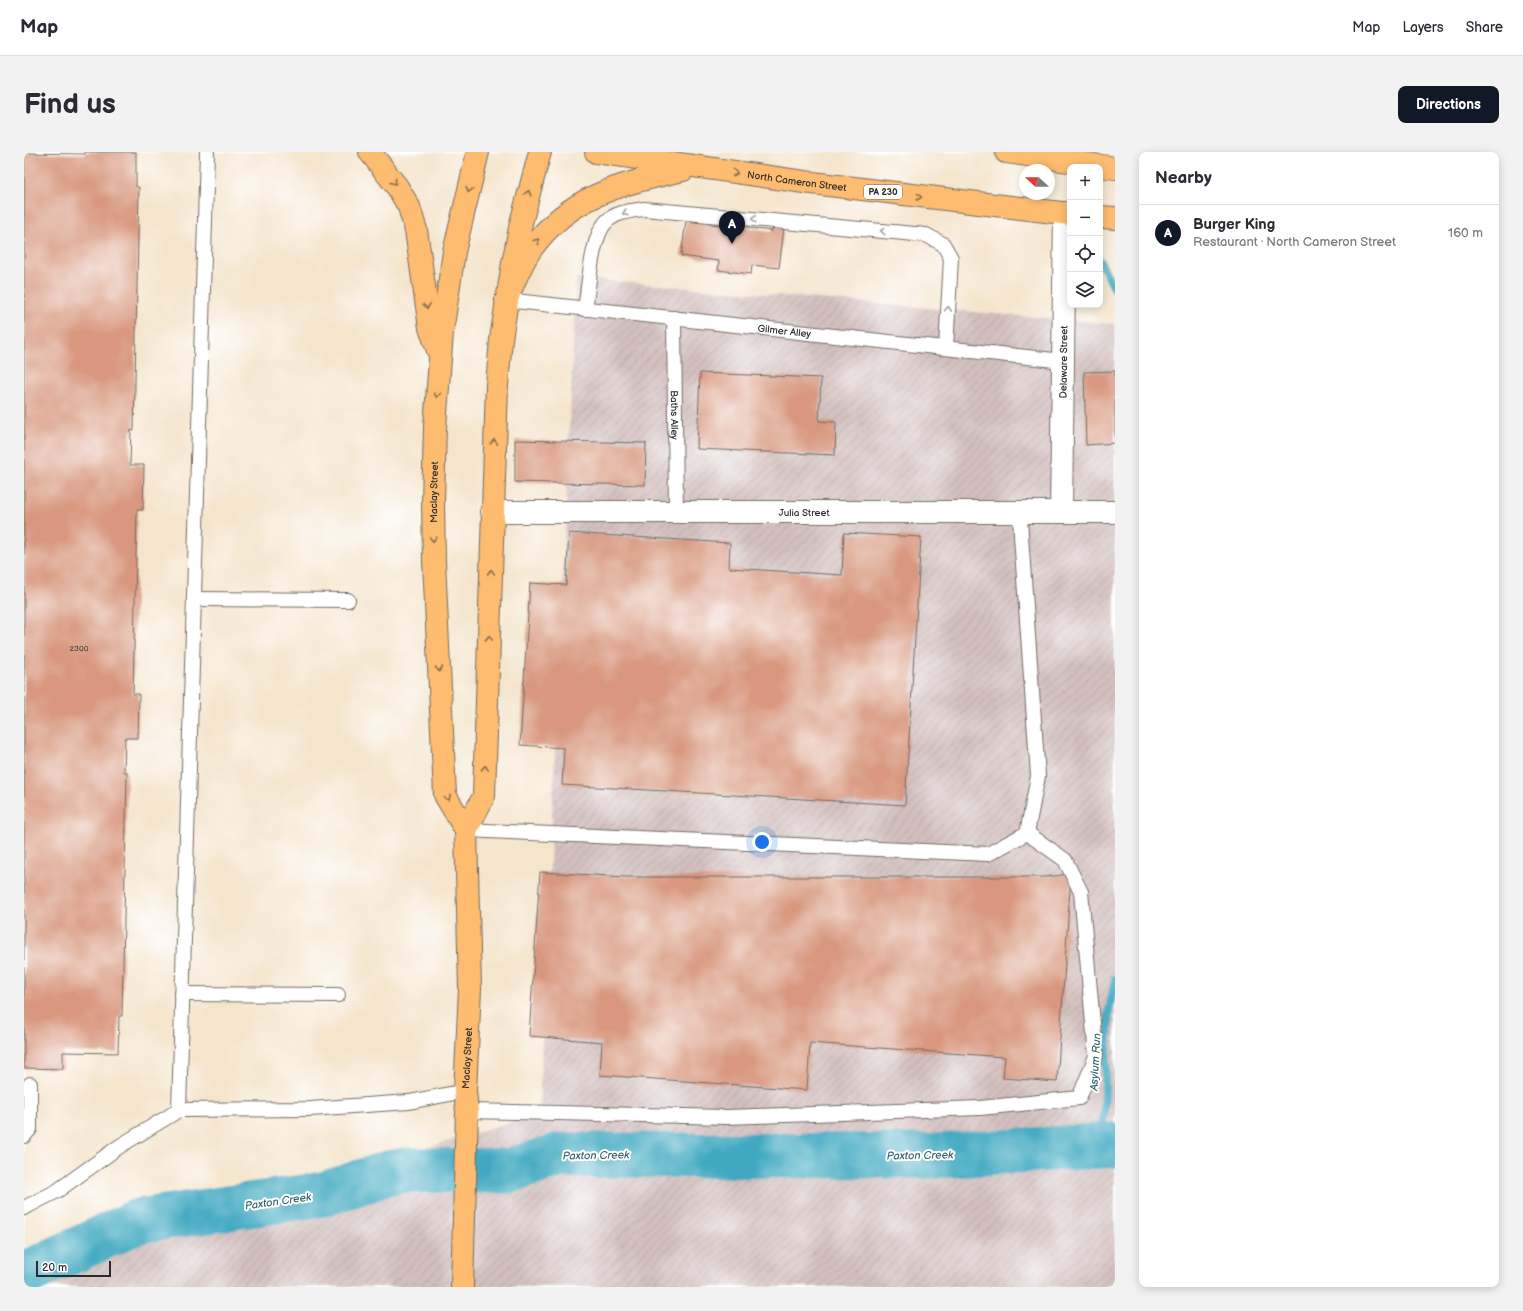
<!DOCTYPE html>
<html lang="en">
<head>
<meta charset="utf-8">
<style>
	:root { --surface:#fff; --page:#f2f2f3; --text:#2b2b33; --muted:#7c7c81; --line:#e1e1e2; --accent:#111827 }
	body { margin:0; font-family:"Balsamiq Sans",sans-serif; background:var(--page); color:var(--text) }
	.controls { position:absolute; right:12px; top:12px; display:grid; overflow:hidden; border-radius:8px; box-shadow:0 2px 10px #0003 }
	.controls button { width:36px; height:36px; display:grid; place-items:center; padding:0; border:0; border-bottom:1px solid var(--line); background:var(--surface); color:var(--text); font:20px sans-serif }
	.compass { position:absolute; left:995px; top:12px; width:36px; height:36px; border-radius:50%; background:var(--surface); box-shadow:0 2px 10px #0003; rotate:291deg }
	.scale { position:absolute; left:12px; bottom:10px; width:75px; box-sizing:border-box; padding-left:4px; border:2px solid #2b2b2b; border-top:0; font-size:11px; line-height:14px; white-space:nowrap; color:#2b2b2b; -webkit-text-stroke:3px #fff; paint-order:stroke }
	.you { position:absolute; left:738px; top:690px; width:14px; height:14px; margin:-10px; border:3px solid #fff; border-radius:50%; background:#1a73e8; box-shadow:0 0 0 6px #1a73e833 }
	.badge { display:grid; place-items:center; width:26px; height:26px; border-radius:50%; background:var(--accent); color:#fff; font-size:13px; font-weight:700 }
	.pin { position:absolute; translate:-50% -33px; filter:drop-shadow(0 1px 2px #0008) }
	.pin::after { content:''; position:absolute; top:21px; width:14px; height:12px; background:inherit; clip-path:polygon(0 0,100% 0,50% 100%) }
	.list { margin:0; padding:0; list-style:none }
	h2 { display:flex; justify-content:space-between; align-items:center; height:52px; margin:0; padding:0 16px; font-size:17px }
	h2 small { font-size:13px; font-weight:400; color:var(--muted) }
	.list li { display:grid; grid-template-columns:26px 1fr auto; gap:12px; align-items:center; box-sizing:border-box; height:56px; padding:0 16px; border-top:1px solid var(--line) }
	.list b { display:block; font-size:15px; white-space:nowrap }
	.list p { margin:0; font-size:13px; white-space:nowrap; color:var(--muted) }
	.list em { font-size:13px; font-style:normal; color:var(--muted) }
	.icon { flex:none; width:22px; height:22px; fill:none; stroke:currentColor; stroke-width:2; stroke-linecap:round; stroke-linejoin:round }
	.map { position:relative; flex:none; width:1091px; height:1135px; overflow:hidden; border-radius:8px }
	header { display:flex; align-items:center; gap:24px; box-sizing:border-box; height:56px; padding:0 20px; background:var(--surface); border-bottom:1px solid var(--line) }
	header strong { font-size:19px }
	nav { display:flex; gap:22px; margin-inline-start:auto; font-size:14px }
	.intro { display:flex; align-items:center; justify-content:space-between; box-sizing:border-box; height:96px; padding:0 24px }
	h1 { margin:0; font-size:28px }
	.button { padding:10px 18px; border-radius:8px; background:var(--accent); color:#fff; font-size:14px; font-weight:700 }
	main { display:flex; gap:24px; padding:0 24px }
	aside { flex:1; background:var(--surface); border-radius:8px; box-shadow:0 2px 10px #0003 }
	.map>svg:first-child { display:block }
	.industrial { fill:url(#industrial-furrows) }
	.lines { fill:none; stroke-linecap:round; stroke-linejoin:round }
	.stream { stroke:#41a9c1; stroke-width:8 }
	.river { stroke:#41a9c1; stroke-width:45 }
	.building { fill:#d8977e }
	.service-casing { stroke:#726c64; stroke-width:16 }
	.minor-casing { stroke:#726c64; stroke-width:24 }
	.primary-casing { stroke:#726c64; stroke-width:24 }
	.trunk-casing { stroke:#726c64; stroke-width:24 }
	.service { stroke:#fff; stroke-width:14 }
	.minor { stroke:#fff; stroke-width:22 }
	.primary { stroke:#fdbc6f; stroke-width:22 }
	.trunk { stroke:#fdbc6f; stroke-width:22 }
	.oneway { stroke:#8a6c4a }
	.oneway2 { stroke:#a0a0a0 }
	.labels { text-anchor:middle; stroke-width:4; stroke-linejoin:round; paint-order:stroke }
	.number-label { font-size:8px; fill:#564640 }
	.shield { fill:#fff; stroke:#6b6b6b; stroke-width:1 }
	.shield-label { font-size:9px; font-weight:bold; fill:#2b2b2b }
	.street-label { font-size:10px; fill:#2b2b2b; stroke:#fff }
	.water-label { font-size:11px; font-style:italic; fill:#35646e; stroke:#fff }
</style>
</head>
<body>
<header>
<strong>Map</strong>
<nav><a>Map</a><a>Layers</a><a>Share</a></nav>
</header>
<div class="intro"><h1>Find us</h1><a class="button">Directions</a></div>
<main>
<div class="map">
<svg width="1091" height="1135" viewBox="0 0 1091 1135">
	<defs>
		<pattern id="industrial-furrows" width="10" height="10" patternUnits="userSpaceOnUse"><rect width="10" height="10" fill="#d1bfbe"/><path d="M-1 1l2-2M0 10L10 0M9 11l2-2" fill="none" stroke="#b4a4a3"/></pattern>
	</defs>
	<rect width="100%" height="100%" fill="#fff"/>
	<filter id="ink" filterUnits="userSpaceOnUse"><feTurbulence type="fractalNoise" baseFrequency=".025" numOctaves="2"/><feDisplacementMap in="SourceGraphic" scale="8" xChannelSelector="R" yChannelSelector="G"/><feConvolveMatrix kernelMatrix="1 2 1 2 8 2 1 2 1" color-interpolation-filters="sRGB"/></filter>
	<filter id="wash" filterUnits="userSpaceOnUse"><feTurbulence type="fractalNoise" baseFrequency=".012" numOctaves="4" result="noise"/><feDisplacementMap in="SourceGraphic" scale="16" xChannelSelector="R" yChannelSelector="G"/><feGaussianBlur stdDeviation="0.9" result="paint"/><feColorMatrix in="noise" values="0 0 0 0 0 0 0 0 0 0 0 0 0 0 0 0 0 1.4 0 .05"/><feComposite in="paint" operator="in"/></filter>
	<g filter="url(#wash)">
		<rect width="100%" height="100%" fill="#f5e5cd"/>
		<polygon class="industrial" points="552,126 1091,172 1091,1135 0,1135 0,1121 515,961"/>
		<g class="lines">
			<g class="stream">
				<polyline points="1076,109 1091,138"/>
				<polyline points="1081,993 1079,973 1085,857 1091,827"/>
			</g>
			<polyline class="river" points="0,1122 114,1069 300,1042 364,1021 382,1018 485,1019 536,1003 910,1004 1091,993"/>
		</g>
		<g id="blocks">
			<g class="building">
				<polygon points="61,0 112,0 112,35 115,35 110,279 107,278 106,313 120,313 119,358 113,358 109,542 115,542 114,586 101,586 100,620 103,620 98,864 95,864 94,901 39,900 39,917 0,916 0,1 61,2"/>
				<polygon points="662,69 711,75 711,70 724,72 724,76 748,79 749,75 760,76 755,116 728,113 727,122 694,118 695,109 657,104"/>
				<polygon points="1091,219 1091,291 1062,293 1060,220"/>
				<polygon points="676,221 797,226 795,269 812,270 811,303 673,297"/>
				<polygon points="491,288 622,291 621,333 491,330"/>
				<polygon points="545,381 706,391 705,416 818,423 820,381 897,385 881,653 538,633 540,596 496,593 506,431 542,433"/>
				<polygon points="516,720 603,725 1020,725 1047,722 1033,930 979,926 981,905 786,891 783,938 576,923 578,890 505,884"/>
			</g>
		</g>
	</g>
	<g filter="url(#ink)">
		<use href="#blocks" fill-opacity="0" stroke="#726c64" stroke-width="1"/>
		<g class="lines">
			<g class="service-casing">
				<g id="service">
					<path id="s1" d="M 482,148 L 1039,209"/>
					<path d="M 561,157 C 565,134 567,86 582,70 C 592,60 607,59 620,57 L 902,83 L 919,92 L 927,106 L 922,196"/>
					<path id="s2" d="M 650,166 L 652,360"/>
					<polyline points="170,447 324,448"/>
					<polyline points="442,678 964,702 1003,681 1014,624 997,384 996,360"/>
					<polyline points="158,842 314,843"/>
					<polyline points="155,958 183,0"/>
					<polyline points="443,959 702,965 956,956 1055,946 1072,904 1057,740 1041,708 1003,681"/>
					<polyline points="0,984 6,977 6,932"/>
					<polyline points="0,1056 33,1039 96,994 155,958 286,957 385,950 441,939"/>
				</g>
			</g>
			<g class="minor-casing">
				<g id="minor">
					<path id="s3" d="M 468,360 L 1091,360"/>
					<path id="s4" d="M 1037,360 L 1041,61"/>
				</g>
			</g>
			<g class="primary-casing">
				<g id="primary">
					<path id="s5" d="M 442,678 L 421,643 L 410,409 L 409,350 L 411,275 L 418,180 L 430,100 L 454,0"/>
					<path id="s6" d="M 438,1135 L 443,959 L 441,939 L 446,837 L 442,678 L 460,644 L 473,233 L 477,187 L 489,111 L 497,71 L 516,0"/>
				</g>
			</g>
			<g class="trunk-casing">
				<g id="trunk">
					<polyline points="346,0 374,36 385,55 392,78 406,176 416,204"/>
					<path id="s7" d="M 572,0 L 780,30 L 1046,62"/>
					<polyline points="982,0 1091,16"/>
					<polyline points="1076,65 1091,66"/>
					<path d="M 482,148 C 490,131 497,111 508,96 C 547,42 599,32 659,18"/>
				</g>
			</g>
			<use href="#service" class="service"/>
			<use href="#minor" class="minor"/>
			<use href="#primary" class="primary"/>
			<use href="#trunk" class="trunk"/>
		</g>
		<defs><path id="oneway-chevron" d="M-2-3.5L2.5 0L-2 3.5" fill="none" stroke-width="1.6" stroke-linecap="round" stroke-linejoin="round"/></defs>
		<g class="oneway">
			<use href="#oneway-chevron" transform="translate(711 21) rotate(8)"/>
			<use href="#oneway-chevron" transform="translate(370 30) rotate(54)"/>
			<use href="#oneway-chevron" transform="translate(445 38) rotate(104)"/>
			<use href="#oneway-chevron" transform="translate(504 41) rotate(-76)"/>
			<use href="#oneway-chevron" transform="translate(895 45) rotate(7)"/>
			<use href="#oneway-chevron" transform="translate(513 89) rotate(-52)"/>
			<use href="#oneway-chevron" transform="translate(403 154) rotate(83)"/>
			<use href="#oneway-chevron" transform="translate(413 243) rotate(94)"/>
			<use href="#oneway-chevron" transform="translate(470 290) rotate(-89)"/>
			<use href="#oneway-chevron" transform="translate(409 387) rotate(89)"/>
			<use href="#oneway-chevron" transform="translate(467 420) rotate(-88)"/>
			<use href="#oneway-chevron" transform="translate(465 486) rotate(-88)"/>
			<use href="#oneway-chevron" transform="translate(415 517) rotate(87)"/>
			<use href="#oneway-chevron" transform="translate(461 616) rotate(-88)"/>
			<use href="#oneway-chevron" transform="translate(424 646) rotate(66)"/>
		</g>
		<g class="oneway2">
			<use href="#oneway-chevron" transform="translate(601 61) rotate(163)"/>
			<use href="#oneway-chevron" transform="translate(730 67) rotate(-175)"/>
			<use href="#oneway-chevron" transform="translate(859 79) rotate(-175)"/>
			<use href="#oneway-chevron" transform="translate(924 157) rotate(-87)"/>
		</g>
	</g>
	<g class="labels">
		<g class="number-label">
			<text x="55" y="499">2300</text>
		</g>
		<rect class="shield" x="840" y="33" width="38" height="14" rx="3"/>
		<g class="shield-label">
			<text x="859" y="43">PA 230</text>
		</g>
		<g class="street-label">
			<text dy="4" stroke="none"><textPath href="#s7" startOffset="203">North Cameron Street</textPath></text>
			<text dy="4" stroke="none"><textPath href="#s1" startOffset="280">Gilmer Alley</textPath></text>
			<text dy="4" stroke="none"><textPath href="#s4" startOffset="150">Delaware Street</textPath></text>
			<text dy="4" stroke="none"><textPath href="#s2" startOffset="97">Baths Alley</textPath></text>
			<text dy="4" stroke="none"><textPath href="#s5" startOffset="344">Maclay Street</textPath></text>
			<text dy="4" stroke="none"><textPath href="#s3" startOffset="312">Julia Street</textPath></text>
			<text dy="4" stroke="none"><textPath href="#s6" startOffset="229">Maclay Street</textPath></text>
		</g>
		<g class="water-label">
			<text transform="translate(1071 910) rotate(-87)" y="4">Asylum Run</text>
			<text transform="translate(572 1003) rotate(-1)" y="4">Paxton Creek</text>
			<text transform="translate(896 1003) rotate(-1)" y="4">Paxton Creek</text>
			<text transform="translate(254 1049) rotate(-8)" y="4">Paxton Creek</text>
		</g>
	</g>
</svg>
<div class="controls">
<button>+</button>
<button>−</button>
<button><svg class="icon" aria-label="locate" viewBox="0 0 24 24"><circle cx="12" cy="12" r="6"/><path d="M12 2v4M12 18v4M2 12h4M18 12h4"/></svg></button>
<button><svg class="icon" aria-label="layers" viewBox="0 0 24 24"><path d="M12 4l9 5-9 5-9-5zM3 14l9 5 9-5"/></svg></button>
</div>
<svg class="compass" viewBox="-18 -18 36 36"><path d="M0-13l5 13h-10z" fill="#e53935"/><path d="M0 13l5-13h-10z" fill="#7c7c81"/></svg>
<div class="scale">20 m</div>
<div class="you"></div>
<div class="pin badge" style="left:708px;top:92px">A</div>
</div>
<aside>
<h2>Nearby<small></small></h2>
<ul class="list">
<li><span class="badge">A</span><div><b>Burger King</b><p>Restaurant · North Cameron Street</p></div><em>160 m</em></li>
</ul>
</aside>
</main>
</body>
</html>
